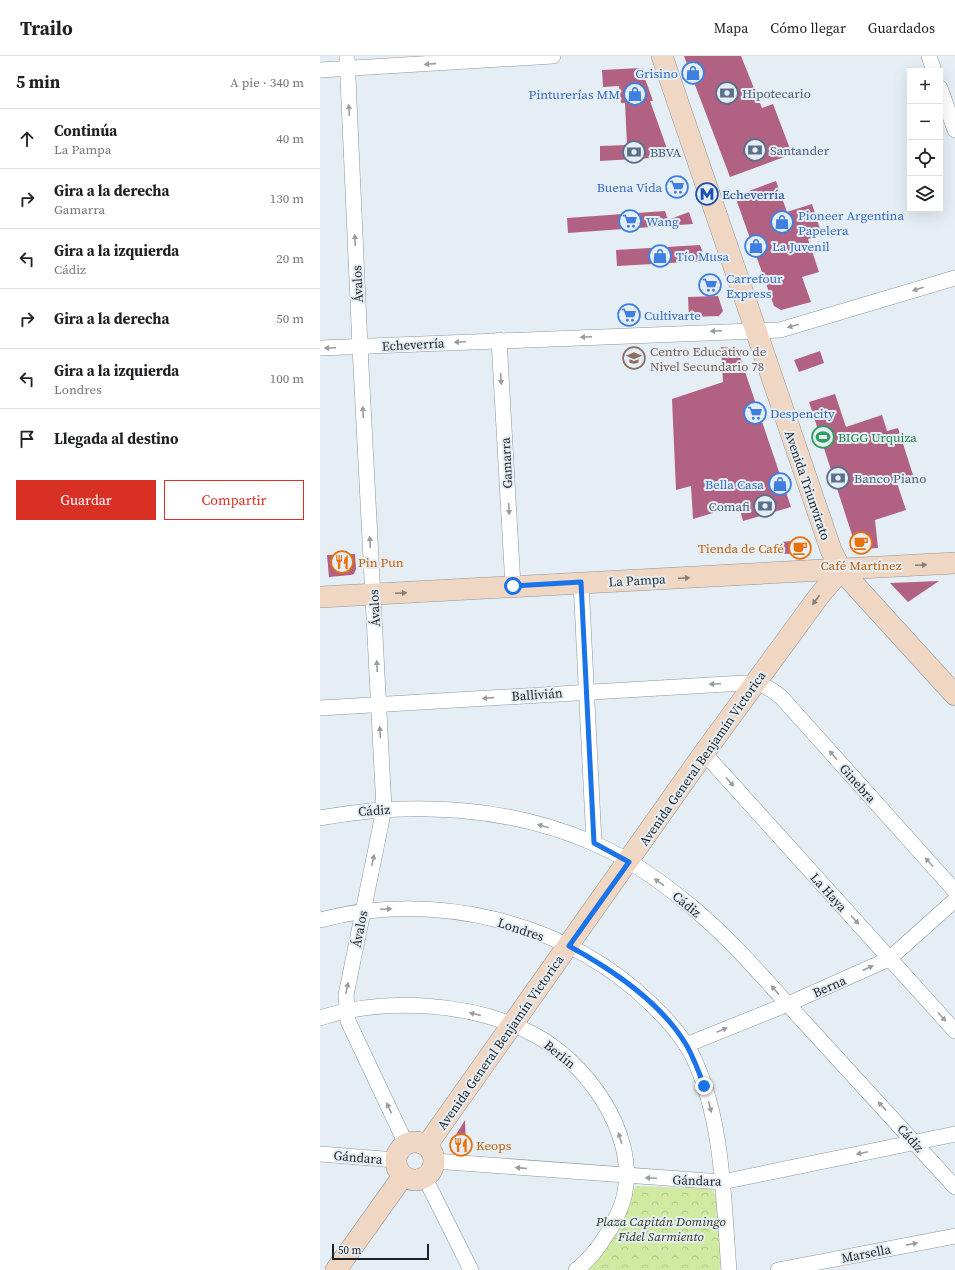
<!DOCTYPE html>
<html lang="es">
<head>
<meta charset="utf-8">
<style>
	:root { --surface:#fff; --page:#f6f6f6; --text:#202124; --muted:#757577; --line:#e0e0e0; --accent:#d93025 }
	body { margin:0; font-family:"Source Serif 4",serif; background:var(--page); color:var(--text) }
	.controls { position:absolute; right:12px; top:12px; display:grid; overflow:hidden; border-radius:0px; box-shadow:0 4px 16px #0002 }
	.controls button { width:36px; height:36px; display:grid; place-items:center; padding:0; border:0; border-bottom:1px solid var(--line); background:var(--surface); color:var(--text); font:20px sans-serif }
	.scale { position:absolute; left:12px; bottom:10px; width:97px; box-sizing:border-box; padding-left:4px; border:2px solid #1f2225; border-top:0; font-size:11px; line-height:14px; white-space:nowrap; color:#1f2225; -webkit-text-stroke:3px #e6eef5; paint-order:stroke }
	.stop { position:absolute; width:12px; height:12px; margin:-9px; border:3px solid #1a73e8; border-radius:50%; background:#fff }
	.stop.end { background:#1a73e8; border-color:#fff; box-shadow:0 1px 4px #0008 }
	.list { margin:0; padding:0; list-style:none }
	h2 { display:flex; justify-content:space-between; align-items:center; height:52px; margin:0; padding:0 16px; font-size:17px }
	h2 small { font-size:13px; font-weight:400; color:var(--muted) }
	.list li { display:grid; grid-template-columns:26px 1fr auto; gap:12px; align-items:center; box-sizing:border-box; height:60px; padding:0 16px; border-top:1px solid var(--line) }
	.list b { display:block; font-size:15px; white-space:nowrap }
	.list p { margin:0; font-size:13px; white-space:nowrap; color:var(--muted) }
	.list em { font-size:13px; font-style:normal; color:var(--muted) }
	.actions { display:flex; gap:8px; padding:12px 16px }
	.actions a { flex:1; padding:9px 0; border:1px solid var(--accent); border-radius:0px; text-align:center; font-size:14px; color:var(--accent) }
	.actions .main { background:var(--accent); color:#fff }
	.icon { flex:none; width:22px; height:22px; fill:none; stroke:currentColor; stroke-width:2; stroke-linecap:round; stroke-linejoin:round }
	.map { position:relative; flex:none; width:635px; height:1214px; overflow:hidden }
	header { display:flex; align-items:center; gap:24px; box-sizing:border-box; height:56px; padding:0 20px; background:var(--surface); border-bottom:1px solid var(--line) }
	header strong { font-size:19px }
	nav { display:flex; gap:22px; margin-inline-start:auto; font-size:14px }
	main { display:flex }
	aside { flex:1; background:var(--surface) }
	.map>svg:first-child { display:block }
	.park { fill:url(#park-crowns) }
	.building { fill:#b16182 }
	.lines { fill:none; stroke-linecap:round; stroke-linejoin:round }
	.street-casing { stroke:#8e959b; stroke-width:16 }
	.secondary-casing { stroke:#8e959b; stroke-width:22 }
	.street { stroke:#fff; stroke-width:15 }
	.secondary { stroke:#f0d7c3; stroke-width:21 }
	.oneway { fill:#9a9c9d }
	.oneway2 { fill:#887c74 }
	.route { stroke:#1a73e8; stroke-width:5 }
	.labels { text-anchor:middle; stroke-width:4; stroke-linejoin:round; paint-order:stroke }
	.shop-label { font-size:13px; fill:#366cbe; stroke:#e6eef5; text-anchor:start }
	.service-label { font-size:13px; fill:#4e5e75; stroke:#e6eef5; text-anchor:start }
	.transit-label { font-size:13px; fill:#164399; stroke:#e6eef5; text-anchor:start }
	.street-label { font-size:13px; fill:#1f2225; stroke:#e6eef5 }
	.education-label { font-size:13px; fill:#785e54; stroke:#e6eef5; text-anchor:start }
	.leisure-label { font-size:13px; fill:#27864d; stroke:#e6eef5; text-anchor:start }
	.food-label { font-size:13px; fill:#c56008; stroke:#e6eef5; text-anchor:start }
	.park-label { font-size:13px; font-style:italic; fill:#2d3715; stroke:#e6eef5 }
</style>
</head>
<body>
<header>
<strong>Trailo</strong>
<nav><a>Mapa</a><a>Cómo llegar</a><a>Guardados</a></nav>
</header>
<main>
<aside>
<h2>5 min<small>A pie · 340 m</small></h2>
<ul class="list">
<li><svg class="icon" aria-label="ahead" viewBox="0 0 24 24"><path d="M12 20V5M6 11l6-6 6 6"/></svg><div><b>Continúa</b><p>La Pampa</p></div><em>40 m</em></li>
<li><svg class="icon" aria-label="right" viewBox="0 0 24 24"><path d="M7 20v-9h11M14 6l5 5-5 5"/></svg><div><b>Gira a la derecha</b><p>Gamarra</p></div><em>130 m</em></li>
<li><svg class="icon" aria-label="left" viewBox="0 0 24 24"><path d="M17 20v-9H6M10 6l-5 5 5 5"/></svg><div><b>Gira a la izquierda</b><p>Cádiz</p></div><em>20 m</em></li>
<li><svg class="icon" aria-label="right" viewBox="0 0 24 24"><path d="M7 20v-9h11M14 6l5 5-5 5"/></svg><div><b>Gira a la derecha</b></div><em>50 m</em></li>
<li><svg class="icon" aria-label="left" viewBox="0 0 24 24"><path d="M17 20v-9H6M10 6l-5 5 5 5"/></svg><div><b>Gira a la izquierda</b><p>Londres</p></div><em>100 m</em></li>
<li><svg class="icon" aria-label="arrive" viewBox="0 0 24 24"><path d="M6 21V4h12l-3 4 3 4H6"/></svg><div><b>Llegada al destino</b></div></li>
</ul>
<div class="actions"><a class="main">Guardar</a><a>Compartir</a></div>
</aside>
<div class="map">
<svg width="635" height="1214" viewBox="0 0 635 1214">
	<defs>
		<pattern id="park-crowns" width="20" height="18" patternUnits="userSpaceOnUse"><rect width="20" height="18" fill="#d1eaa2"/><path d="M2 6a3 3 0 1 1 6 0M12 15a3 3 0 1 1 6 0" fill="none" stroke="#b3c88b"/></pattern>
	</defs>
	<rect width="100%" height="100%" fill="#e6eef5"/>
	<polygon class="park" points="316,1130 391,1133 396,1140 403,1206 399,1214 261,1214 299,1162"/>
	<g class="building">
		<polygon points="364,0 421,0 442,52 453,48 472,98 410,121"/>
		<polygon points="320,12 327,28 333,45 330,45 350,101 280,105 280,90 307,89 305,47 301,47 299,30 283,31 282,14"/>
		<polygon points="456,125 467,156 492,148 502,179 488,183 499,216 482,221 491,246 461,254 454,250 415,140"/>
		<polygon points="345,155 348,164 369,156 373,168 248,177 247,162"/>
		<polygon points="380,189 386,205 297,210 296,194"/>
		<polygon points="398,240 403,255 399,260 369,261 368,241"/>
		<polygon points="401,291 411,292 418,295 471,451 423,465 419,449 373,463 371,430 356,434 352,343 403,326"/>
		<polygon points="500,295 504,307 479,316 474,304"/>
		<polygon points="515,338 526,371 562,359 567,375 578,372 593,419 576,424 586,454 555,464 558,492 542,493 535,488 489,346"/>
		<polygon points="482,484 484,497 462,498 461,486"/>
		<polygon points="35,498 36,513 34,518 31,519 9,521 7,499"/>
		<polygon points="619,525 588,546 570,527"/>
		<polygon points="145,1064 146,1093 136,1091 134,1082"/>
	</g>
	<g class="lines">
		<g class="street-casing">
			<g id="street">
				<polyline points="27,0 40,291 64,753 26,939 28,965 86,1088"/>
				<polyline points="609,0 614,15"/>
				<polyline points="0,14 233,0"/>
				<polyline points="620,32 635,74"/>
				<polyline points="179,284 193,530"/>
				<polyline points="0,292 460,274 635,222"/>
				<polyline points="261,526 274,787"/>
				<path d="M 0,652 L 424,627 C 440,627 450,631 462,642 L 635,835"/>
				<polyline points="384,697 635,975"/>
				<path d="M 0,762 C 90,745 188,750 273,787 C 309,802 342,826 372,851 C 413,885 448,927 484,966 C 535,1021 585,1076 635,1131"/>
				<path d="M 0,864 C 114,834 245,865 330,947 C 347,963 365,983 375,1005 C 404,1070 403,1144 409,1214"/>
				<path d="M 0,962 C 64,941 153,946 213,978 C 265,1005 316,1074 305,1136 C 303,1149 296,1163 289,1175 C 280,1189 270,1204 256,1214"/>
				<polyline points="366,989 468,948 569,903 635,844"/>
				<polyline points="0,1098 76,1104"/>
				<polyline points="114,1105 402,1126 635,1078"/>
				<polyline points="105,1122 151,1214"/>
				<polyline points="458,1214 635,1180"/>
			</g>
		</g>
		<g class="secondary-casing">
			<g id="secondary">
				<polyline points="342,0 511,494 521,514 635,639"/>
				<polyline points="0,541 635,507"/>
				<circle cx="95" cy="1105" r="19"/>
				<polyline points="107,1089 384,697 499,540 521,514"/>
				<polyline points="16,1214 83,1120"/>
			</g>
		</g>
		<use href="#street" class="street"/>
		<use href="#secondary" class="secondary"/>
	</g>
	<defs><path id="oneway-solid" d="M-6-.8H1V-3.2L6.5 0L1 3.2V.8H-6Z"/></defs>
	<g class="oneway">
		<use href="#oneway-solid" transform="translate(110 8) rotate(176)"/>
		<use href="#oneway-solid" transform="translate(29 54) rotate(-93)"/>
		<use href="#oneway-solid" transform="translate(35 184) rotate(-93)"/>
		<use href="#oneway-solid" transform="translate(598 233) rotate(163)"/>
		<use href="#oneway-solid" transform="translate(473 270) rotate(164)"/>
		<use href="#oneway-solid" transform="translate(396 275) rotate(178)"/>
		<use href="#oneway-solid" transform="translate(266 281) rotate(178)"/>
		<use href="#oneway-solid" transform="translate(140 286) rotate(177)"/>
		<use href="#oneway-solid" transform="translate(10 292) rotate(177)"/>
		<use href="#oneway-solid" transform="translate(181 323) rotate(87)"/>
		<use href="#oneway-solid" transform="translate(43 356) rotate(-93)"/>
		<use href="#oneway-solid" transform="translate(189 453) rotate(87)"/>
		<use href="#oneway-solid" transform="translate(50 486) rotate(-93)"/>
		<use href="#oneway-solid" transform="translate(57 610) rotate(-93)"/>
		<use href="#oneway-solid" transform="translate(395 628) rotate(177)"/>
		<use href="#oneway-solid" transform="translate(168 642) rotate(176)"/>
		<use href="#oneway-solid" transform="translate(60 676) rotate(-93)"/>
		<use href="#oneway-solid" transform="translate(513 699) rotate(-132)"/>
		<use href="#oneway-solid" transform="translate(410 726) rotate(48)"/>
		<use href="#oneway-solid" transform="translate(223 770) rotate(-163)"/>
		<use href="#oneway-solid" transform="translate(53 804) rotate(-78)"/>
		<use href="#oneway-solid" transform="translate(609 806) rotate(-132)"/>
		<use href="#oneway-solid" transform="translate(339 826) rotate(-144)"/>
		<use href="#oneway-solid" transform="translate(66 853) rotate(-2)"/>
		<use href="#oneway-solid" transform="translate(535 864) rotate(48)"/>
		<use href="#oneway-solid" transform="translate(548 912) rotate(-24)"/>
		<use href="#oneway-solid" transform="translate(27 932) rotate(-79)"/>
		<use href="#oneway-solid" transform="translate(455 934) rotate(-132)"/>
		<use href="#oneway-solid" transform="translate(155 958) rotate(-167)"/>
		<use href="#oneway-solid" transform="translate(622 961) rotate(48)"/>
		<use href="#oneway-solid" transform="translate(402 974) rotate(-22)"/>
		<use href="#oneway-solid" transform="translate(562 1050) rotate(-133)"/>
		<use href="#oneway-solid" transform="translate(390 1051) rotate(76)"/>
		<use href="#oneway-solid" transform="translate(69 1052) rotate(-115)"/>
		<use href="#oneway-solid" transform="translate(300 1082) rotate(-107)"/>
		<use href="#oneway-solid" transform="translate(542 1097) rotate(168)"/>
		<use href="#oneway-solid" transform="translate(201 1112) rotate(-175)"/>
		<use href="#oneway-solid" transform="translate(331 1122) rotate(-177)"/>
		<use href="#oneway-solid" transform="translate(592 1188) rotate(-11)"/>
	</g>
	<g class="oneway2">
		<use href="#oneway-solid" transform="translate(601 509) rotate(-3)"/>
		<use href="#oneway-solid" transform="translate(364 522) rotate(-3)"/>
		<use href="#oneway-solid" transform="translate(81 537) rotate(-3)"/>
		<use href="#oneway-solid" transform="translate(496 544) rotate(127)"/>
	</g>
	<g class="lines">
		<path class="route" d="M 193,530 L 261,526 L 274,787 L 309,806 L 249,890 C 293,914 341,946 367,990 C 374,1003 379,1016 384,1030"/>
	</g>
	<defs>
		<g id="shop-ring" transform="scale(1.15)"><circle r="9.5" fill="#e6eef5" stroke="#3f7fe0" stroke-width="1.5"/><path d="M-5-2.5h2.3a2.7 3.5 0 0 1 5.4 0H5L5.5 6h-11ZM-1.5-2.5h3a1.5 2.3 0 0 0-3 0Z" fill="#3f7fe0"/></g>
		<g id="bank-ring" transform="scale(1.15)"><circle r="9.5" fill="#e6eef5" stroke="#5c6f8a" stroke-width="1.5"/><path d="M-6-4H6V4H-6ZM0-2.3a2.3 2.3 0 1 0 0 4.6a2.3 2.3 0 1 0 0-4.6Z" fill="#5c6f8a"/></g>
		<g id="supermarket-ring" transform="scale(1.15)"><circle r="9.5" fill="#e6eef5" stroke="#3f7fe0" stroke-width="1.5"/><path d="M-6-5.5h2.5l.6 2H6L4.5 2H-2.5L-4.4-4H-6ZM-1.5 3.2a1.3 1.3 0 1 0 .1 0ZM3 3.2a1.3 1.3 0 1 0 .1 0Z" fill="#3f7fe0"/></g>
		<g id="metro-ring" transform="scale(1.15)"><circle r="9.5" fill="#e6eef5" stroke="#1a4fb4" stroke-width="1.5"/><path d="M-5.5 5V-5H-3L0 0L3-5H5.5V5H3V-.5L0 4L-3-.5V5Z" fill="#1a4fb4"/></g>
		<g id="school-ring" transform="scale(1.15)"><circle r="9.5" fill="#e6eef5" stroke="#8d6e63" stroke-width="1.5"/><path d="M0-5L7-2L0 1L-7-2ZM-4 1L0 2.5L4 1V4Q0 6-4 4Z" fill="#8d6e63"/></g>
		<g id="stadium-ring" transform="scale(1.15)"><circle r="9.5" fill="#e6eef5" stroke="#2e9e5b" stroke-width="1.5"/><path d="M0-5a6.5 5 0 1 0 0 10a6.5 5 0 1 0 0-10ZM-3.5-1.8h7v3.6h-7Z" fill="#2e9e5b"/></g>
		<g id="cafe-ring" transform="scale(1.15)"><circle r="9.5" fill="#e6eef5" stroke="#e8710a" stroke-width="1.5"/><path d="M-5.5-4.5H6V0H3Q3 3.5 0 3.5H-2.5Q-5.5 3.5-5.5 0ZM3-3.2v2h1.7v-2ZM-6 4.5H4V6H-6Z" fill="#e8710a"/></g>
		<g id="restaurant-ring" transform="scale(1.15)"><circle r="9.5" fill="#e6eef5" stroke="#e8710a" stroke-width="1.5"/><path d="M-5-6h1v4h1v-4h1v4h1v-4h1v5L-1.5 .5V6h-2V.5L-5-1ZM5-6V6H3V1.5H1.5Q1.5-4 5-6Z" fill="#e8710a"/></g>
	</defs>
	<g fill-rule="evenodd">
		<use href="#shop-ring" x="373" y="17"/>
		<use href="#bank-ring" x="407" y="37"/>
		<use href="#shop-ring" x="315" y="38"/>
		<use href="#bank-ring" x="435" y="94"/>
		<use href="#bank-ring" x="314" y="96"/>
		<use href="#supermarket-ring" x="357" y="131"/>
		<use href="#metro-ring" x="387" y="138"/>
		<use href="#supermarket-ring" x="310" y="165"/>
		<use href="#shop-ring" x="462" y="166"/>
		<use href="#shop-ring" x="436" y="190"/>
		<use href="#shop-ring" x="340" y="200"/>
		<use href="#supermarket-ring" x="390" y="229"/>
		<use href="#supermarket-ring" x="309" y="259"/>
		<use href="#school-ring" x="314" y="302"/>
		<use href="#supermarket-ring" x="435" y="357"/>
		<use href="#stadium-ring" x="503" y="381"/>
		<use href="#bank-ring" x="518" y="422"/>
		<use href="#shop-ring" x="460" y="428"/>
		<use href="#bank-ring" x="445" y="450"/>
		<use href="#cafe-ring" x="541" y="487"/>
		<use href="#cafe-ring" x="480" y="492"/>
		<use href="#restaurant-ring" x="22" y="506"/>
		<use href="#restaurant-ring" x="141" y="1089"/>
	</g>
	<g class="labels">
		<g class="shop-label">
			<text x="358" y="22" text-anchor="end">Grisino</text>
			<text x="300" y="43" text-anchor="end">Pinturerías MM</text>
			<text x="342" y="136" text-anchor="end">Buena Vida</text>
			<text x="478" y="164">Pioneer Argentina<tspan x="478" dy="15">Papelera</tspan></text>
			<text x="326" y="170">Wang</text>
			<text x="452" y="195">La Juvenil</text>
			<text x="356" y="205">Tío Musa</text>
			<text x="406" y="227">Carrefour<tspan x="406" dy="15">Express</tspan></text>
			<text x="324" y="264">Cultivarte</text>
			<text x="450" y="362">Despencity</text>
			<text x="444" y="433" text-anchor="end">Bella Casa</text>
		</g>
		<g class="service-label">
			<text x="422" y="42">Hipotecario</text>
			<text x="450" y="99">Santander</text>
			<text x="330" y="101">BBVA</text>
			<text x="534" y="427">Banco Piano</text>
			<text x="430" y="455" text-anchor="end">Comafi</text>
		</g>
		<g class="transit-label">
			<text x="402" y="143">Echeverría</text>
		</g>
		<g class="street-label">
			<text transform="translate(37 228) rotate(-93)" y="5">Ávalos</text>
			<text transform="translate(93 288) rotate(-3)" y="5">Echeverría</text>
			<text transform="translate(186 407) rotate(-93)" y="5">Gamarra</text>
			<text transform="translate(488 429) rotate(71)" y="5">Avenida Triunvirato</text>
			<text transform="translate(317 524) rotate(-3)" y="5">La Pampa</text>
			<text transform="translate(54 552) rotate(-93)" y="5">Ávalos</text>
			<text transform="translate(217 638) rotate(-4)" y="5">Ballivián</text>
			<text transform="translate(382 702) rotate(-55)" y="5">Avenida General Benjamín Victorica</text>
			<text transform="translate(538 727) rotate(48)" y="5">Ginebra</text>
			<text transform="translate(54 754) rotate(-4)" y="5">Cádiz</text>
			<text transform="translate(509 836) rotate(48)" y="5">La Haya</text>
			<text transform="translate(367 848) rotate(39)" y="5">Cádiz</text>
			<text transform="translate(39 873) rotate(-79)" y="5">Ávalos</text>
			<text transform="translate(201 873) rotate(18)" y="5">Londres</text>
			<text transform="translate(509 930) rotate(-24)" y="5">Berna</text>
			<text transform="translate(180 986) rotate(-55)" y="5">Avenida General Benjamín Victorica</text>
			<text transform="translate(240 998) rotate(39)" y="5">Berlín</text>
			<text transform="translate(591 1082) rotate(48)" y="5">Cádiz</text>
			<text transform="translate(38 1101) rotate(5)" y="5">Gándara</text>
			<text transform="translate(377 1124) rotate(2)" y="5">Gándara</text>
			<text transform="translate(546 1197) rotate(-11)" y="5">Marsella</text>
		</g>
		<g class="education-label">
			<text x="330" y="300">Centro Educativo de<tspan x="330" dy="15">Nivel Secundario 78</tspan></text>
		</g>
		<g class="leisure-label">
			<text x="518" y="386">BIGG Urquiza</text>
		</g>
		<g class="food-label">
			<text x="464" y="497" text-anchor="end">Tienda de Café</text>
			<text x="38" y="511">Pin Pun</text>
			<text x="541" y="514" text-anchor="middle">Café Martínez</text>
			<text x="156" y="1094">Keops</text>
		</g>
		<g class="park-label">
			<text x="341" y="1170">Plaza Capitán Domingo<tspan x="341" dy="15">Fidel Sarmiento</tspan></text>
		</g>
	</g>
</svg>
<div class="controls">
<button>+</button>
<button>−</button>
<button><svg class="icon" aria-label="locate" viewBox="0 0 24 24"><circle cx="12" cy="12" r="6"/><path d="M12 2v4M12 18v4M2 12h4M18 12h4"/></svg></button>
<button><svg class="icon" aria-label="layers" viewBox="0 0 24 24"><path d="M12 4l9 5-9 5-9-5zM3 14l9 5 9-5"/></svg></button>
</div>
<div class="scale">50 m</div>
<div class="stop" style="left:193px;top:530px"></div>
<div class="stop end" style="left:384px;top:1030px"></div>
</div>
</main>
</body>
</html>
